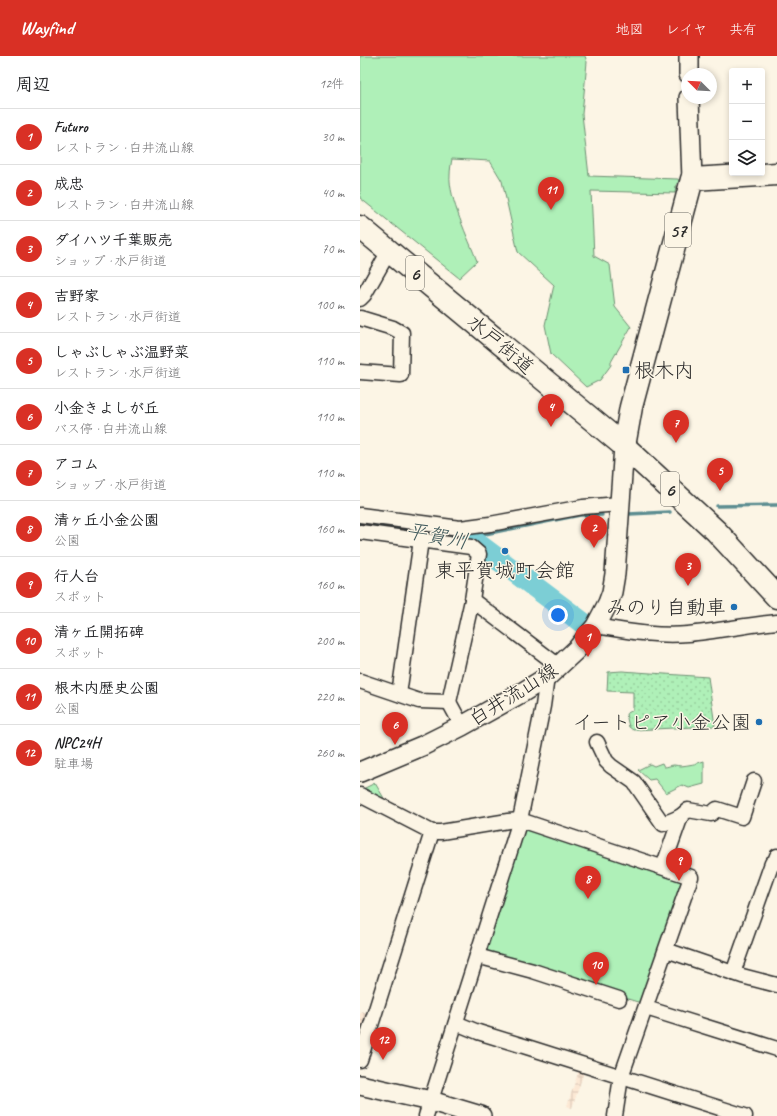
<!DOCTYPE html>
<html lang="ja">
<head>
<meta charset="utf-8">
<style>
	:root { --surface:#fff; --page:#f6f6f6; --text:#202124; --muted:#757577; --line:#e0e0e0; --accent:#d93025 }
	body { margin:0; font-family:Caveat,"Klee One",sans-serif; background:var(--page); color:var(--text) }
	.controls { position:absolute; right:12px; top:12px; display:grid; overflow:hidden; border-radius:4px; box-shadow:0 2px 6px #0003 }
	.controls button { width:36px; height:36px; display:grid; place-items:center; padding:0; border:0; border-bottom:1px solid var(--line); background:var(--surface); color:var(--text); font:20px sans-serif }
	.compass { position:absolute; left:321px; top:12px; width:36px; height:36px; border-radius:50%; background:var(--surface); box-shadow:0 2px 6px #0003; rotate:294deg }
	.you { position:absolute; left:198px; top:559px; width:14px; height:14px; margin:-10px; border:3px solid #fff; border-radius:50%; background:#1a73e8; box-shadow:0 0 0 6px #1a73e833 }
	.badge { display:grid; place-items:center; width:26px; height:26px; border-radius:50%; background:var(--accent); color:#fff; font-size:13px; font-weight:700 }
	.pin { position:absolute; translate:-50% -33px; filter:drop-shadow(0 1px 2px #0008) }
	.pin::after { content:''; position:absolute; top:21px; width:14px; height:12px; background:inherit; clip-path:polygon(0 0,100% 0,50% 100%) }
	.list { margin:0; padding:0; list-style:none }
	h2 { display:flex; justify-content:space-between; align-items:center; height:52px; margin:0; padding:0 16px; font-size:17px }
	h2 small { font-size:13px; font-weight:400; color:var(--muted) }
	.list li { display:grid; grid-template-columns:26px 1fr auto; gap:12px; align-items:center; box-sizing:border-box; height:56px; padding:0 16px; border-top:1px solid var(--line) }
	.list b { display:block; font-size:15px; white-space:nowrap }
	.list p { margin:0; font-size:13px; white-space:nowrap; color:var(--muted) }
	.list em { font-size:13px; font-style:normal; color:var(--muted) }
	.icon { flex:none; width:22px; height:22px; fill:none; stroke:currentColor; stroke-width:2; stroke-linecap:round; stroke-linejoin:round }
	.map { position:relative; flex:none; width:417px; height:1060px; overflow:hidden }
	header { display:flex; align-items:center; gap:24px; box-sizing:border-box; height:56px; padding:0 20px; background:var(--accent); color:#fff }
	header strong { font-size:19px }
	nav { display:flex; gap:22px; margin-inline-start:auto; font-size:14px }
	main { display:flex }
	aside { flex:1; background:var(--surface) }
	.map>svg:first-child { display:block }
	.industrial { fill:url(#industrial-grid) }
	.grass { fill:url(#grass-dots); stroke:#6d8e72 }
	.green { fill:#aff0b8; stroke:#6d8e72 }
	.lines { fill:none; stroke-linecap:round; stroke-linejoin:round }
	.stream { stroke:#5c8d91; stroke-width:3.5 }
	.river { stroke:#7cced5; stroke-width:22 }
	.street-casing { stroke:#2b2b2b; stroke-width:17 }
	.secondary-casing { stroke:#2b2b2b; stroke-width:22 }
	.primary-casing { stroke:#2b2b2b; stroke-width:25 }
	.highway-casing { stroke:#2b2b2b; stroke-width:25 }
	.street { stroke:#fcf5e5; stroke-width:14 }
	.secondary { stroke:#fcf5e5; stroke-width:19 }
	.primary { stroke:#fcf5e5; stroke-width:22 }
	.highway { stroke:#fcf5e5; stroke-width:22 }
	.poi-dot { fill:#1f6fb2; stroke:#fcf5e5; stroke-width:1.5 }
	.labels { text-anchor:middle; stroke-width:3; stroke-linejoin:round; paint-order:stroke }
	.shield { fill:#fcf5e5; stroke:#6a6863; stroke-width:1 }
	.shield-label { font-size:19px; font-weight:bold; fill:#2b2b2b }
	.street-label { font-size:20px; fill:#2b2b2b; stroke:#fcf5e5 }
	.poi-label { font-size:20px; fill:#2b2b2b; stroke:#fcf5e5; text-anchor:end }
	.water-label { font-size:21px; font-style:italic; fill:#435c5e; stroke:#fcf5e5 }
</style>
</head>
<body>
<header>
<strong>Wayfind</strong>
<nav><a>地図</a><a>レイヤ</a><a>共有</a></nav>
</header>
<main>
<aside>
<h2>周辺<small>12件</small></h2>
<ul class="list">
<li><span class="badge">1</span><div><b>Futuro</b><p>レストラン · 白井流山線</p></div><em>30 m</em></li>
<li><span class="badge">2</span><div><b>成忠</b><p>レストラン · 白井流山線</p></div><em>40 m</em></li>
<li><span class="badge">3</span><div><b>ダイハツ千葉販売</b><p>ショップ · 水戸街道</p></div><em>70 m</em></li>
<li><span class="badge">4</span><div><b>吉野家</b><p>レストラン · 水戸街道</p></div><em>100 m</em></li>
<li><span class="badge">5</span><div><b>しゃぶしゃぶ温野菜</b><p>レストラン · 水戸街道</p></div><em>110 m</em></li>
<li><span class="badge">6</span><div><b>小金きよしが丘</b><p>バス停 · 白井流山線</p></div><em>110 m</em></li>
<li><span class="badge">7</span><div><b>アコム</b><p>ショップ · 水戸街道</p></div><em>110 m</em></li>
<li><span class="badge">8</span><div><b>清ヶ丘小金公園</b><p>公園</p></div><em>160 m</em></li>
<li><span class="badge">9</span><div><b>行人台</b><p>スポット</p></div><em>160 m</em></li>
<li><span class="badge">10</span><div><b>清ヶ丘開拓碑</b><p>スポット</p></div><em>200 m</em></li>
<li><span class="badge">11</span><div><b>根木内歴史公園</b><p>公園</p></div><em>220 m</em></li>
<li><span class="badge">12</span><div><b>NPC24H</b><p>駐車場</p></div><em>260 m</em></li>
</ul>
</aside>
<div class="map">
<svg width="417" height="1060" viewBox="0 0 417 1060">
	<defs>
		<pattern id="industrial-grid" width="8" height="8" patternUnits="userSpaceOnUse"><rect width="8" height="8" fill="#fce8d4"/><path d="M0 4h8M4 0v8" fill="none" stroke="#d8c7b6"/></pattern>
		<pattern id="grass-dots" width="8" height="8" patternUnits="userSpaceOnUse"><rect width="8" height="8" fill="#aff0b8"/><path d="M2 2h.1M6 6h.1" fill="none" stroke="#97ce9e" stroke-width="1.8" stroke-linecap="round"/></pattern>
	</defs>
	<rect width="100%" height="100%" fill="#fcf5e5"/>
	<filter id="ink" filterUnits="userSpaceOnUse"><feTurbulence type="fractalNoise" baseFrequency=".025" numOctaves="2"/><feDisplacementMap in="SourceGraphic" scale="8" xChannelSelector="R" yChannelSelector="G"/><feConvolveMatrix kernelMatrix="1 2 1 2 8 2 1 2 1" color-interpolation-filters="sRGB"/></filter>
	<g filter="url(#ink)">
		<g class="industrial">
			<polygon points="1,955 11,958 0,988 0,959"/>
			<polygon points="219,1014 224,1016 212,1052 207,1050"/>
		</g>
		<polygon class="grass" points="262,615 348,621 355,670 273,674 269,671 266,658 273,654 273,636 247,635 248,616"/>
		<g class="green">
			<path d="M 0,0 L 225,0 L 227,6 L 222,58 L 229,120 L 318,123 L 319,125 L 316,129 L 315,137 L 231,135 L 234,200 L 250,209 L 255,251 L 271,271 L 251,306 L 251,309 L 240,324 L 226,331 L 191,298 L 185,269 L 194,229 L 158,196 L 142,125 L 130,105 L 92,103 C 91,108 90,114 90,119 C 88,141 109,184 117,205 L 99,222 L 0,142 Z"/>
			<path d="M 344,705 L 344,728 L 329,732 L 322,729 L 306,737 L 295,723 L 289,724 L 278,714 L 290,708 L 294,710 L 302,707 L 304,711 C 308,711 311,709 314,709 C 316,709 319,710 321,710 C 329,709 336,708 344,705 Z"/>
			<polygon points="15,727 25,744 3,733"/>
			<polygon points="168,772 324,822 281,947 128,900 124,893 161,775"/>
		</g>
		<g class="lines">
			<g class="stream">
				<polyline points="357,450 417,449"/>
				<polyline points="269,458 310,456"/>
				<polyline points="0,468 111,483 115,480 220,459 242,459"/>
			</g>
			<polyline class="river" points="111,483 223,567"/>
			<g class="street-casing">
				<g id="street">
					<polyline points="0,243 4,239 29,195"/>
					<polyline points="0,262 33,272 42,277 41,319 0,316"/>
					<polyline points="0,459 100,472 130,468 223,451 259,448"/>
					<polyline points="0,476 111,491 119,498 112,544 89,646 59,645 0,625"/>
					<polyline points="112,544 199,610"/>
					<path d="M 236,570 C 266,575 298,581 328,578 C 358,575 387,569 417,566"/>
					<polyline points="39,638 61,484"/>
					<polyline points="89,646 102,670"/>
					<polyline points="237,686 246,705 251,710 274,726 303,768 315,763 321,760"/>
					<polyline points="0,739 72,776 81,776 148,765 160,764 331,821 261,1021 255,1060"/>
					<polyline points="303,811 321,760 328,754 351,758 357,753 382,761 394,725"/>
					<polyline points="306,894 382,920 417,929"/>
					<polyline points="117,900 173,915 259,943"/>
					<polyline points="373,917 412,807 414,808 417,800"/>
					<polyline points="286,952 417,993"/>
					<polyline points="96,967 118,976 167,991 385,1060"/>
					<polyline points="0,1004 72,776"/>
					<polyline points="66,1060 160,764 183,650 187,621"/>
				</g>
			</g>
			<g class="secondary-casing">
				<g id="secondary">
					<polyline points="329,18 329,0"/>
					<polyline points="329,42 332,123"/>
					<polyline points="0,716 62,690 102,670 163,636 187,621 217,593 236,570 248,547 252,536 255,518 264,390"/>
					<polyline points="0,1029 71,1045 121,1060"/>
				</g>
			</g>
			<g class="primary-casing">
				<polyline id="primary" points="264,390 271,351 332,123 417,118"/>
			</g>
			<g class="highway-casing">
				<polyline id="highway" points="0,171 264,390 356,475 417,541"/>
			</g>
			<use href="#street" class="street"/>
			<use href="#secondary" class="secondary"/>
			<use href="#primary" class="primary"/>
			<use href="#highway" class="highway"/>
		</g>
	</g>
	<g class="poi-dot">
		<rect x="262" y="310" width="8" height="8" rx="2"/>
		<circle cx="145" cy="495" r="4"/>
		<circle cx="374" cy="551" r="4"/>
		<circle cx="399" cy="666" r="4"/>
	</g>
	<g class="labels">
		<g class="shield">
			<rect x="305" y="157" width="26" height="34" rx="3"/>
			<rect x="46" y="200" width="18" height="34" rx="3"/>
			<rect x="301" y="416" width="18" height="34" rx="3"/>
		</g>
		<g class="shield-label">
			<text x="318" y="181">57</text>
			<text x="55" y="224">6</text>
			<text x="310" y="440">6</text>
		</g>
		<g class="street-label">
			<text transform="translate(141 288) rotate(40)" y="7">水戸街道</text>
			<text transform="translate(153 638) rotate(-32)" y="7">白井流山線</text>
		</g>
		<g class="poi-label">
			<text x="274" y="321" text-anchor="start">根木内</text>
			<text x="145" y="521" text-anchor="middle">東平賀城町会館</text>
			<text x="366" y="558">みのり自動車</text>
			<text x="391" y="673">イートピア小金公園</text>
		</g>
		<g class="water-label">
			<text transform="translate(77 480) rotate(11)" y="7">平賀川</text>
		</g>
	</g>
</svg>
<div class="controls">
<button>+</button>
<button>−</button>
<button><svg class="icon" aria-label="layers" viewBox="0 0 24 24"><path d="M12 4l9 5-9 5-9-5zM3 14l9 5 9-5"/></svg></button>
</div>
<svg class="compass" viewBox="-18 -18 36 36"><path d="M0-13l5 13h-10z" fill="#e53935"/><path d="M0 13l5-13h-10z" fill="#757577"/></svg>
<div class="you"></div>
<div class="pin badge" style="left:228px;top:601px">1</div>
<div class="pin badge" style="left:234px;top:492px">2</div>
<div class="pin badge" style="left:328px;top:530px">3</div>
<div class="pin badge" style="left:191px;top:371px">4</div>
<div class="pin badge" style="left:360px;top:435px">5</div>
<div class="pin badge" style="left:35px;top:689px">6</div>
<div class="pin badge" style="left:316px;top:387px">7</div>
<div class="pin badge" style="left:228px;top:843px">8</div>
<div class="pin badge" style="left:319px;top:825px">9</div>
<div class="pin badge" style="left:236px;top:929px">10</div>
<div class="pin badge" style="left:191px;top:154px">11</div>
<div class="pin badge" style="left:23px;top:1004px">12</div>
</div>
</main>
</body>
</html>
